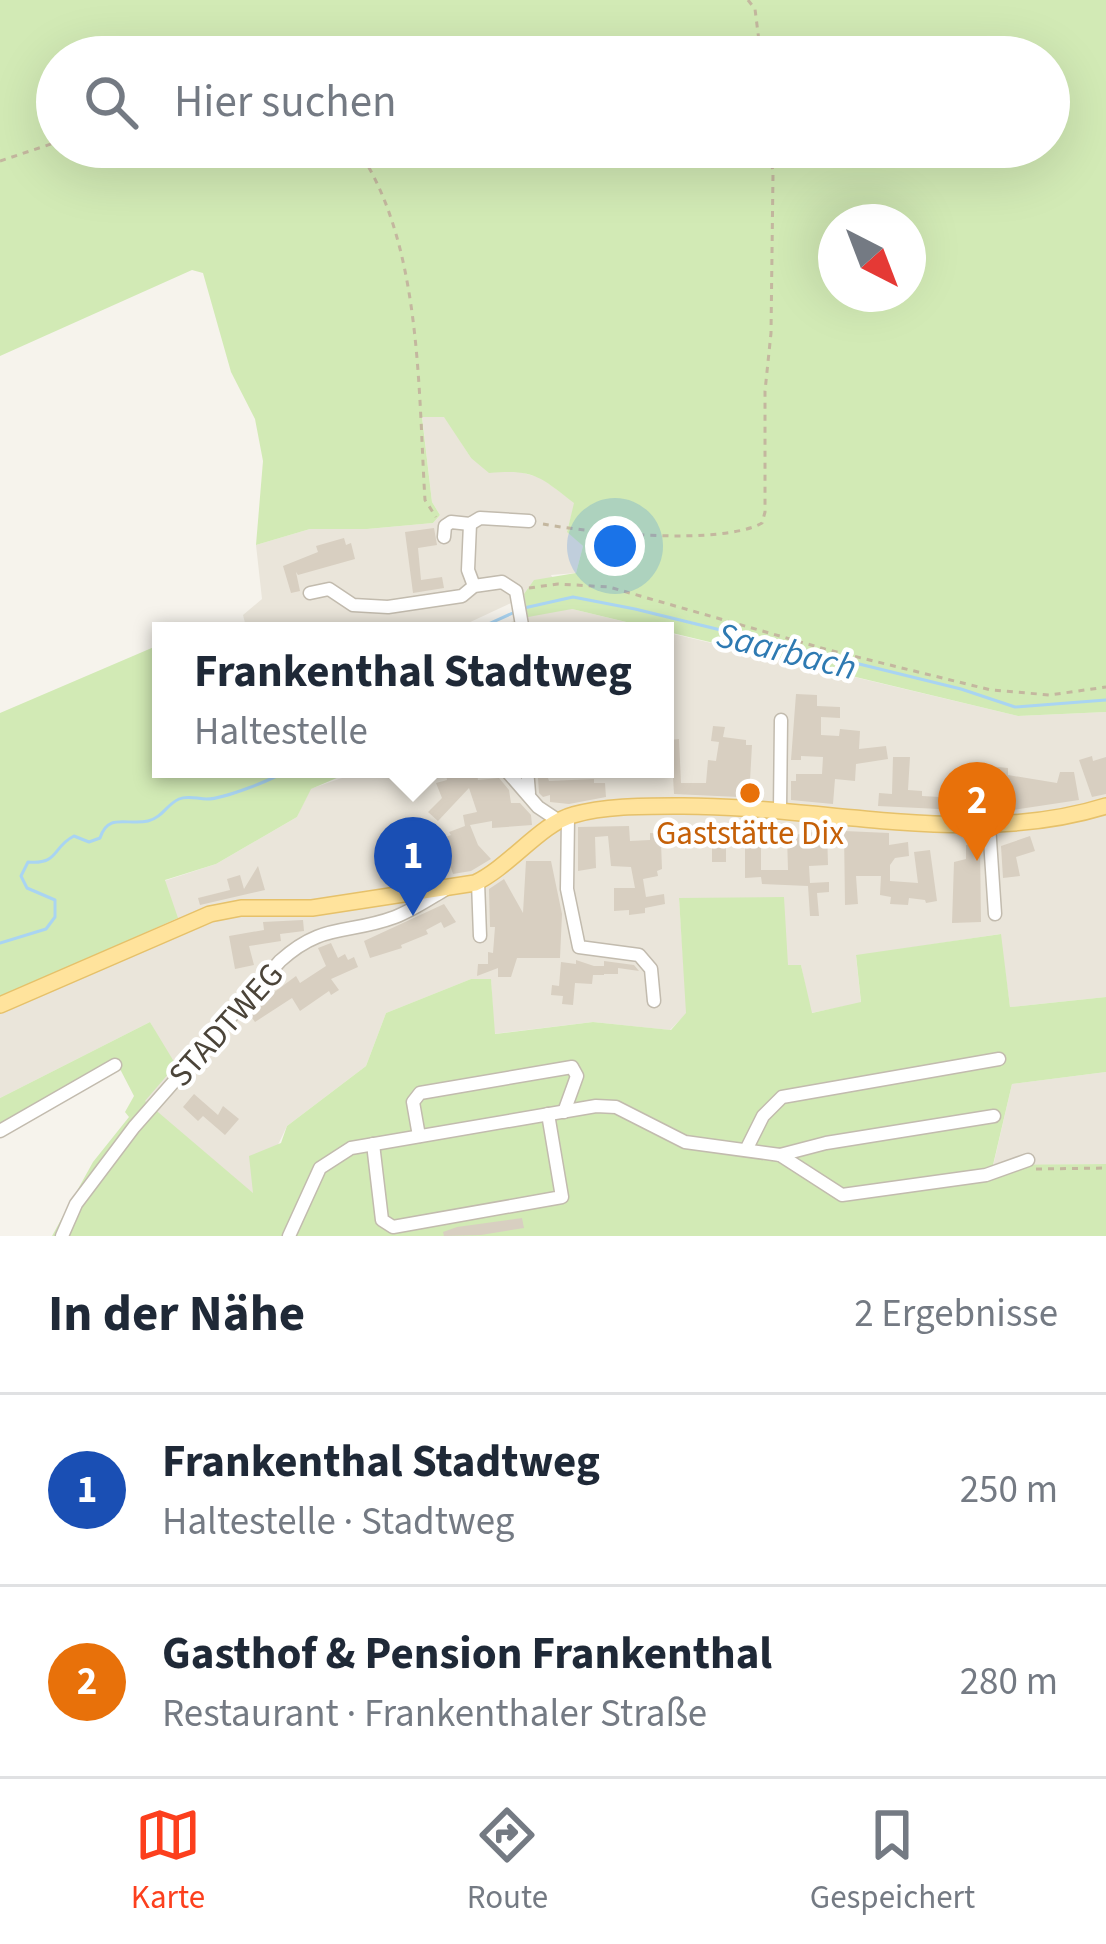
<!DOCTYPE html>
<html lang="de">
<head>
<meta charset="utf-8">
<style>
	:root { --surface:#fff; --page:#f6f6f7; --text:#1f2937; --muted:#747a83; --line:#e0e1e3; --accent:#fc3f1d }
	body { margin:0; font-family:"Source Sans 3",sans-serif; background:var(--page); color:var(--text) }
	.compass { position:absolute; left:818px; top:204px; width:108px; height:108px; border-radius:50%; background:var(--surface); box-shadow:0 12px 48px #0002; rotate:138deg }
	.you { position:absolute; left:615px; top:546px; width:42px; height:42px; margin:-30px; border:9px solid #fff; border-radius:50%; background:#1a73e8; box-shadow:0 0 0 18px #1a73e833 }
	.badge { display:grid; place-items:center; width:78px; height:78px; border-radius:50%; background:var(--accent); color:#fff; font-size:39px; font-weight:700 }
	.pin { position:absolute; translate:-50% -99px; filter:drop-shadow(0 3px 6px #0008) }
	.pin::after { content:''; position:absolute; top:63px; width:42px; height:36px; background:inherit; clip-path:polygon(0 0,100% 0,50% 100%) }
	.popup { position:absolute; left:152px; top:622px; width:522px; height:156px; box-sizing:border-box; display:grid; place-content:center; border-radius:0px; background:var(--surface); filter:drop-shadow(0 3px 9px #0005); font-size:39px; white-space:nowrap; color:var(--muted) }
	.popup b { font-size:45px; color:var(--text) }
	.popup::after { content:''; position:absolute; left:50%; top:100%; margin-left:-24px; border:24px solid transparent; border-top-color:var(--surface) }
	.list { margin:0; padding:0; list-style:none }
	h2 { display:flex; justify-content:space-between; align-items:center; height:156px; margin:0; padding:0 48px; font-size:51px }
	h2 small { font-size:39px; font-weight:400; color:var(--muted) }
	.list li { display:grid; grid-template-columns:78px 1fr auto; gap:36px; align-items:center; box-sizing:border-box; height:192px; padding:0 48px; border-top:3px solid var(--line) }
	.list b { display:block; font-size:45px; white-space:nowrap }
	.list p { margin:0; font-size:39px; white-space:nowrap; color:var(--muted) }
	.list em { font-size:39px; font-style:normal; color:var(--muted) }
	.icon { flex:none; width:66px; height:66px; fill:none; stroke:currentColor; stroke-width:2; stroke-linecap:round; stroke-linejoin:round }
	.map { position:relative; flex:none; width:1106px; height:1236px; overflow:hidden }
	.search { position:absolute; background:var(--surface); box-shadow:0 12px 48px #0002; left:36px; right:36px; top:36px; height:132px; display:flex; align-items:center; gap:30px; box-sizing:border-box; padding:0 42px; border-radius:66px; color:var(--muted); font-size:45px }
	.sheet { height:540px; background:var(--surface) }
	nav { display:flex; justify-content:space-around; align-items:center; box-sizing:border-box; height:168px; border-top:3px solid var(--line); background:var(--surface); font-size:33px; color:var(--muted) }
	nav a { display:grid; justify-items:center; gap:6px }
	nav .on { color:var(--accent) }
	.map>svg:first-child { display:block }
	.residential { fill:#eae5da }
	.green { fill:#d2eab5; fill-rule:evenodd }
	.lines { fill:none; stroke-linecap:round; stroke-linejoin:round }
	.stream { stroke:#a9d4f2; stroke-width:3 }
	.building { fill:#d8cfc1 }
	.minor-casing { stroke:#c2bbae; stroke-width:15 }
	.major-casing { stroke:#e6c16a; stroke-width:18 }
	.path { stroke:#c4b79f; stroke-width:3; stroke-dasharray:6 6; stroke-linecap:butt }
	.minor { stroke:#fff; stroke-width:12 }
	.major { stroke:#ffe39c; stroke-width:15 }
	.food-dot { fill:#e8710a; stroke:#fff; stroke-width:4.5 }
	.labels { text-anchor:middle; stroke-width:9; stroke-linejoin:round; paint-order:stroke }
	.food-label { font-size:33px; fill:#c56008; stroke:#fff }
	.street-label { font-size:33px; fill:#4b4439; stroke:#fff }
	.water-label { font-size:36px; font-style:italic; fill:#2e7ab2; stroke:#fff }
</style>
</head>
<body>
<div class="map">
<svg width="1106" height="1236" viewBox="0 0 1106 1236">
	<rect width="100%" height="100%" fill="#f6f3ec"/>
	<g class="residential">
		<polygon points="422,416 445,417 471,458 541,478 575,503 567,531 583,546 576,573 551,575 572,609 663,631 489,631 516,620 511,603 451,631 247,631 243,615 262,599 256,545 310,529 367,529 433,523 440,515 432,502"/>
		<polygon points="665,632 1018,716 1106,712 1106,997 1010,1007 1000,934 856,956 861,1003 811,1013 801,965 788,965 679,899 687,1013 670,1030 593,1022 494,1034 491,980 471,979 386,1013 366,1066 287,1126 254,1195 144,1101 162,1044 150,1022 0,1098 0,998 177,919 164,881 216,864 297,817 310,789 368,769 665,769"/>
		<polygon points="1106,1072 1106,1164 993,1166 1012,1084"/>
	</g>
	<g class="green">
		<path d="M 0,0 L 1106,0 L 1106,712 L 1018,716 L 572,609 L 528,617 L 524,594 L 534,580 L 576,573 L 583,546 L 567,532 L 574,503 C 539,476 534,469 489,473 L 471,458 L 444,417 L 422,417 L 432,502 L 440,515 L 433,523 L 367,529 L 310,529 L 256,545 L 263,461 L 255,419 L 231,372 L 203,273 L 192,270 L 0,356 ZM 57,57 L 1049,57 L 1049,147 L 57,147 ZM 836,222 L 908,222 L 908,294 L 836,294 Z"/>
		<polygon points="161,644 161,769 368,769 368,772 339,777 311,789 297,817 216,864 165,880 178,918 0,998 0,713"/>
		<polygon points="784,897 788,965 801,965 812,1013 861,1002 856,955 1001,934 1010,1007 1106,997 1106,1072 1012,1084 993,1165 1106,1164 1106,1236 52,1236 93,1162 129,1117 125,1112 134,1096 120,1069 0,1135 0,1098 150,1022 176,1065 145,1101 253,1193 249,1156 281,1143 287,1126 366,1066 386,1013 471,979 491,979 495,1034 593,1022 671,1030 686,1013 679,898"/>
	</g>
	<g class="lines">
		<g class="stream">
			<polyline points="524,608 573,597 635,609 961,689 1015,707 1106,700"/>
			<polyline points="473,631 515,612"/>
			<path d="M 0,943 L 46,929 L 55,917 L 55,900 L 27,888 L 21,876 L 28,862 C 59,865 52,847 74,836 L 89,842 L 100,838 C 108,812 128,826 148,821 C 163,817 166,805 179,799 C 188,795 197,799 207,799 C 223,799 276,779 288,769"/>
		</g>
	</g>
	<g class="building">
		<polygon points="434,528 437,545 418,548 421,580 442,577 444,588 413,593 405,532"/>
		<polygon points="344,538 346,545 351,543 355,559 298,575 296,572 300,591 291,593 283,566 318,552 316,546"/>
		<polygon points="796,694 817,695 817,706 840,707 840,718 821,717 821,735 839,736 840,729 860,731 859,749 886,746 888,759 856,764 855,781 835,779 833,804 791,800 791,781 796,781 796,774 822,774 823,757 801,756 801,760 791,760"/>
		<polygon points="713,726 725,727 723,737 746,740 746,745 752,745 750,781 760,785 760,798 674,794 671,740 679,739 681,783 706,783 708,760 716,761 719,742 711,741"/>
		<polygon points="1092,756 1093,761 1106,757 1106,794 1092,797 1079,760"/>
		<polygon points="893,757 910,757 908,790 922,791 922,796 940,797 940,788 948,788 949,784 974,785 978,765 1008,768 1008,775 1057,783 1060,772 1074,772 1079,800 1000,812 878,806 879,793 892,794"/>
		<polygon points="477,773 478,780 499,778 509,790 511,803 520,803 531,815 532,825 492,828 492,821 470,825 478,845 491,859 471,871 453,874 451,868 446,870 439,863 433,852 446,845 443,838 451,835 449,832 465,826 463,815 477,812 469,788 438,821 428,812 442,798 436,783 447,780 446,775"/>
		<polygon points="547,775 549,781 594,779 594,783 605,783 606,797 569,804 550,802 550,795 543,797 539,793 538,778"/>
		<polygon points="745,824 771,824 772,843 761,843 761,870 788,870 787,836 827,830 828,865 809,866 810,883 829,882 829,892 817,893 819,916 810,916 808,886 762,884 761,877 745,878 745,842 726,841 726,862 712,862 712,828 745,827"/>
		<polygon points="668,825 686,825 686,836 693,842 661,843 662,869 657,871 658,876 643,879 646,897 664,894 665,904 645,908 645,913 629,915 629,910 614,911 614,888 635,888 631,867 611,866 608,836 595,837 596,868 578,871 578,827 629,826 630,841 650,840 650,833 669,834"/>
		<polygon points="844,831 889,833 889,845 908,842 909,856 895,858 890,865 890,881 918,883 914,852 930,850 937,901 926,903 925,900 909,898 908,905 890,904 891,897 880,895 881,876 856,876 858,904 845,905"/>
		<polygon points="1030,836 1035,851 1016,857 1020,876 1003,878 1001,846"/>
		<polygon points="408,837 426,853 405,877 387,860"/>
		<polygon points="966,845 980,845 981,922 952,923 954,862 966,859"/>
		<polygon points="526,861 551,861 562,914 560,958 517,958 511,977 498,977 498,968 477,976 478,964 488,964 488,952 493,953 495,927 490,927 489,889 504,879 523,913"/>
		<polygon points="258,866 265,890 200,905 198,898 230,890 227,879 240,875 244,889"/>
		<polygon points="444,904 456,922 444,928 441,922 426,930 428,934 401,945 402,948 370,958 364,941"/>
		<polygon points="303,920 304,931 280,934 281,941 249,946 254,965 235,969 229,936 264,930 263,922"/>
		<polygon points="331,943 338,958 345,954 348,960 354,957 358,967 331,979 339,990 331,995 329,991 300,1011 292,998 255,1022 250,1015 255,1011 253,1008 296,976 300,983 326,966 318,948"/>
		<polygon points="576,960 594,966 604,966 604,961 634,965 639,971 618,968 618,974 604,974 604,967 604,975 593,975 592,984 575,983 573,1005 562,1004 563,996 551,995 552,985 559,986 561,962 576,964"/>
		<polygon points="194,1094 218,1115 223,1106 239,1119 225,1135 203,1116 198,1121 183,1107"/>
		<polygon points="522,1218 524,1228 481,1235 444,1236 443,1232 457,1227"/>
	</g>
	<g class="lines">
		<g class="minor-casing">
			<g id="minor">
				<polyline points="470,524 468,570 474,586"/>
				<polyline points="444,537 445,526 451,522 470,524 480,518 529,521"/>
				<polyline points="310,593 329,589 353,605 388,607 462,596 474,586 502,582 516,591 523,631"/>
				<polyline points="505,769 538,807 559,821"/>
				<polyline points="527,769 529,793"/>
				<polyline points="780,810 781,720"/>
				<polyline points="568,817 567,889 579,947 639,955 651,969 654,1001"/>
				<polyline points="989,825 995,914"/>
				<polyline points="478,882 480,936"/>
				<polyline points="0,1131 115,1065"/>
				<polyline points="419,1136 413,1102 420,1093 572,1067 577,1076 564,1112"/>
				<polyline points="373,1144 382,1220 393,1227 562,1197 548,1114"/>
				<polyline points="747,1148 763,1116 782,1097 999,1059"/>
				<polyline points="780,1155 826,1143 994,1116"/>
				<path d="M 62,1236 L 76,1204 L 134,1127 L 280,961 C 323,922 347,935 395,917 C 413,910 429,899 446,889"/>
				<polyline points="289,1236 320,1168 351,1148 596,1106 616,1107 685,1142 780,1155 842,1195 986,1175 1028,1160"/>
			</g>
		</g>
		<g class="major-casing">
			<path id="major" d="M 0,1005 L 210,914 L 241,908 L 312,908 L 475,883 C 509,867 542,823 573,815 C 604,806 642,806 674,806 C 816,804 969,849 1106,806"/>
		</g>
		<g class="path">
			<polyline points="748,0 755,9 761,57"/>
			<path d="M 356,147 C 422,241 418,389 425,500 L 436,517"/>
			<polyline points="0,161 57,142"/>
			<path d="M 543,524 C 591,533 721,546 762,523 L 765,512 L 765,391 L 771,333 L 773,174 L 770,147"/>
			<polyline points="529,588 558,584 609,587 825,649 991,690 1050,695 1106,687"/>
			<polyline points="1036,1169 1106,1168"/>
		</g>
		<use href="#minor" class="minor"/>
		<use href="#major" class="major"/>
	</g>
	<circle class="food-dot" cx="750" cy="793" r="12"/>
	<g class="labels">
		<g class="food-label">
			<text x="750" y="844">Gaststätte Dix</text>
		</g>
		<g class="street-label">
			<text transform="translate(225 1024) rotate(-48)" y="12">STADTWEG</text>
		</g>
		<g class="water-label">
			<text transform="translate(787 650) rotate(14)" y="13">Saarbach</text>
		</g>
	</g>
</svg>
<svg class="compass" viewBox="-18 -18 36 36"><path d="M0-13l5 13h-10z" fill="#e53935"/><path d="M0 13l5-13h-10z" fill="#747a83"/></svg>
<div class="you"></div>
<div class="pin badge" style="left:413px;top:916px;background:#1a4fb4">1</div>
<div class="popup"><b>Frankenthal Stadtweg</b>Haltestelle</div>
<div class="pin badge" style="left:977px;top:861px;background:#e8710a">2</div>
<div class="search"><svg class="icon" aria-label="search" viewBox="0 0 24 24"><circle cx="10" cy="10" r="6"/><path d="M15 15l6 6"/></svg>Hier suchen</div>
</div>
<section class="sheet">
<h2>In der Nähe<small>2 Ergebnisse</small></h2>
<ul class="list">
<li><span class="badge" style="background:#1a4fb4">1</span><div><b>Frankenthal Stadtweg</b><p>Haltestelle · Stadtweg</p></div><em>250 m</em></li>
<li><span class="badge" style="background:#e8710a">2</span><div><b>Gasthof &amp; Pension Frankenthal</b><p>Restaurant · Frankenthaler Straße</p></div><em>280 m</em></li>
</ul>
</section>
<nav>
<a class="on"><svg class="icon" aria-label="map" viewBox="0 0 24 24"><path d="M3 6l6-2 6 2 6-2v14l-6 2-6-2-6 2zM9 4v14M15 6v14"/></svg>Karte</a>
<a><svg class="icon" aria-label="directions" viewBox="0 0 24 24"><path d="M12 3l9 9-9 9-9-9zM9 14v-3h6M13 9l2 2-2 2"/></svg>Route</a>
<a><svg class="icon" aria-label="saved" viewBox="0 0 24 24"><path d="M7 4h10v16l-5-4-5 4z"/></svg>Gespeichert</a>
</nav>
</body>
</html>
